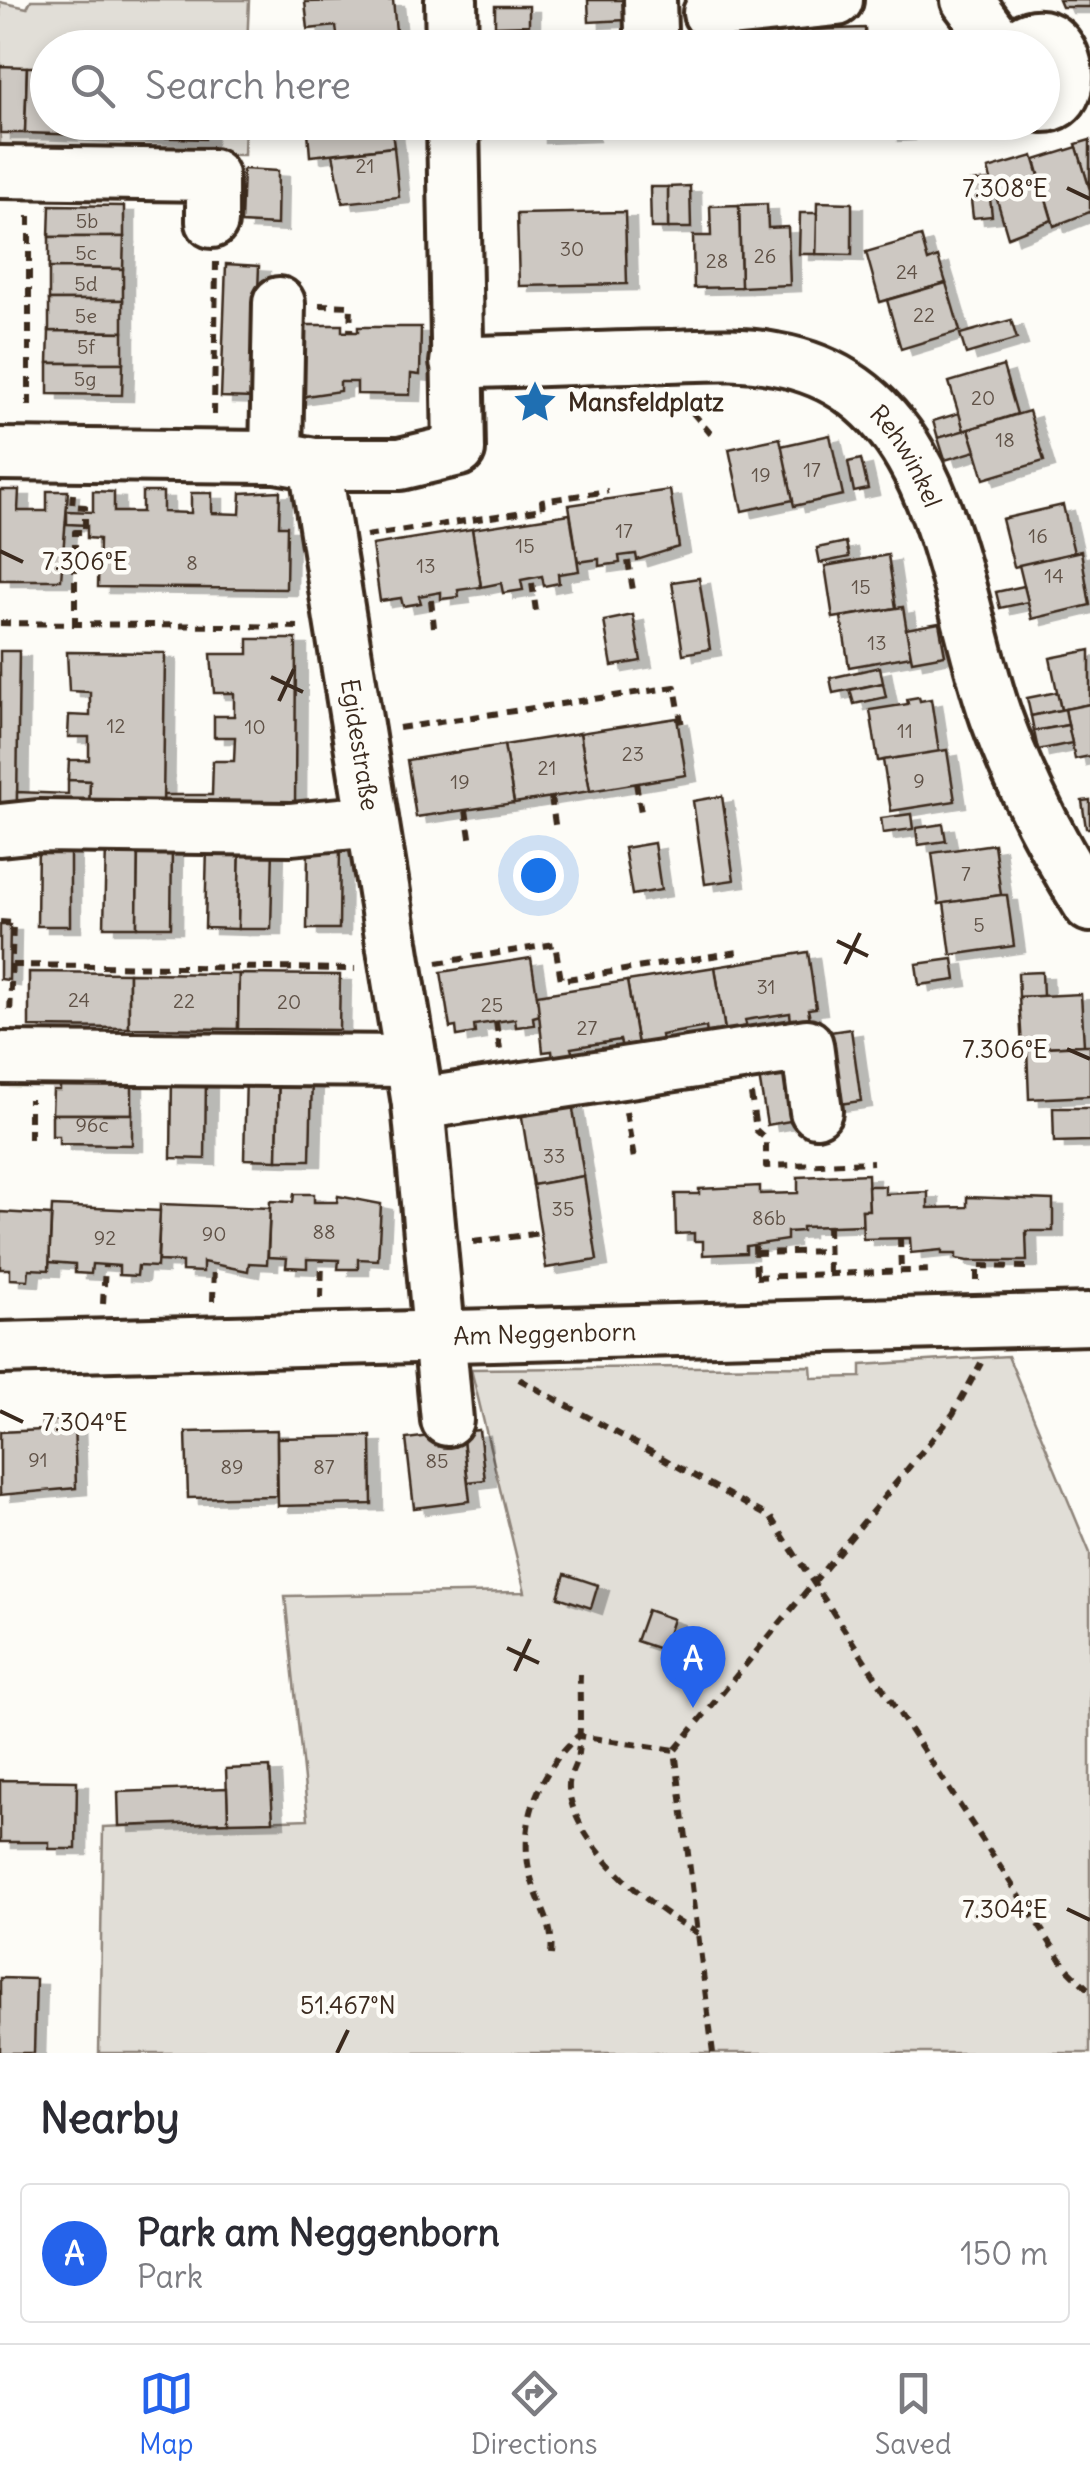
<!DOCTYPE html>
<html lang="en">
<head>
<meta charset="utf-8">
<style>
	:root { --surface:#fff; --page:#f2f2f3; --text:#2b2b33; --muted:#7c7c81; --line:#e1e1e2; --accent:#2563eb }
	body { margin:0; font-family:Delius,sans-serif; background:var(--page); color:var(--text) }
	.you { position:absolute; left:538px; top:875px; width:35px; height:35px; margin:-25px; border:8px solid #fff; border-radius:50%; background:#1a73e8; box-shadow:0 0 0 15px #1a73e833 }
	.badge { display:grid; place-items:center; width:65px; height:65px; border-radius:50%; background:var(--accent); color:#fff; font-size:32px; font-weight:700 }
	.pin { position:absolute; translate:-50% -82px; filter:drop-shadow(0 2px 5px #0008) }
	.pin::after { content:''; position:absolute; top:52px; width:35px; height:30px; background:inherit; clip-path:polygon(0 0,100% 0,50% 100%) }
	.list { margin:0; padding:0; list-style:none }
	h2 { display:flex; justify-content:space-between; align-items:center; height:130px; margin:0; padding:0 40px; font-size:42px }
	h2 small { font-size:32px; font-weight:400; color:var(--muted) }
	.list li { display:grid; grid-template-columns:65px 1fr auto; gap:30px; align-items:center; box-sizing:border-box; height:140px; margin:0 20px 20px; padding:0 20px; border:2px solid var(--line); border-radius:10px }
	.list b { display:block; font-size:38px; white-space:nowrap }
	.list p { margin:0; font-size:32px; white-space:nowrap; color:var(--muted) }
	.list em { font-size:32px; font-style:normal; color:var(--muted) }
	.icon { flex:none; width:55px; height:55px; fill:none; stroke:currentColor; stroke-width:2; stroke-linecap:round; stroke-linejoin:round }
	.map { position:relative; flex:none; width:1090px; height:2053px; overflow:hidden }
	.search { position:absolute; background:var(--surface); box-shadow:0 5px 15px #0003; left:30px; right:30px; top:30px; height:110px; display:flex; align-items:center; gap:25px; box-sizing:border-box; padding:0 35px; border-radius:55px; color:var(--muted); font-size:38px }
	.sheet { height:290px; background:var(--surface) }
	nav { display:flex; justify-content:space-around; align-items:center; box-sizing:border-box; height:140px; border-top:2px solid var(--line); background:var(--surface); font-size:28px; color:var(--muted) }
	nav a { display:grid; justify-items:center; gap:5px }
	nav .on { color:var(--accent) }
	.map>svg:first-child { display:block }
	.green { fill:#e1ded7; stroke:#8e847a; stroke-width:2.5 }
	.building { fill:#cdc8c2; stroke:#3b2a1e; stroke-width:2.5; filter:url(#shadow) }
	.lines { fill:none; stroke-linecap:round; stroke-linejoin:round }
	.minor-casing { stroke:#3b2a1e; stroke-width:58 }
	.path { stroke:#3b2a1e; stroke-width:6; stroke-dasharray:10 8; stroke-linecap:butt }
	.minor { stroke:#fdfcf7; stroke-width:50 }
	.ticks { fill:none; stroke:#3b2a1e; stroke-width:4 }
	.labels { text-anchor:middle; stroke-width:9; stroke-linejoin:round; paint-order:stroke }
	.number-label { font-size:20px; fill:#605247 }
	.poi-label { font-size:25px; font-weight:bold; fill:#3b2a1e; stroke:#fdfcf7; text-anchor:start }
	.street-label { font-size:25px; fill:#3b2a1e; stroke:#fdfcf7 }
	.ticks-label { font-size:25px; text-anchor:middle; fill:#3b2a1e; stroke:#fdfcf7; stroke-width:9; stroke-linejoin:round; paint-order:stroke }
</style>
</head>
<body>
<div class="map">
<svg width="1090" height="2053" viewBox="0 0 1090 2053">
	<defs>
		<filter id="shadow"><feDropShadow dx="11" dy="6" stdDeviation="0" flood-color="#0004"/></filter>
	</defs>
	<rect width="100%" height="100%" fill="#fdfcf7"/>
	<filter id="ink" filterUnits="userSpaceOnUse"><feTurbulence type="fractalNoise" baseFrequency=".01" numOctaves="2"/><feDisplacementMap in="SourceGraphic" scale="20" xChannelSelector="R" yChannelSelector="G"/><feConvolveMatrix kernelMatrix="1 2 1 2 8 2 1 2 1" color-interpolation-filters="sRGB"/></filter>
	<g filter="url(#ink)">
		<g class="green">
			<polygon points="31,0 249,0 247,47 48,48 48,122 245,123 244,155 0,152 0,2 27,8"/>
			<polygon points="1008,1356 1090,1553 1090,2053 99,2053 103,1827 308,1819 285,1596 525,1592 471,1369 811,1366 812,1378 861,1377 861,1365"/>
		</g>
		<g class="building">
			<polygon points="393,0 397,42 339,48 336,26 308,29 305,2"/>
			<polygon points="588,0 626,0 626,20 589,22"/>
			<polygon points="1059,0 1090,0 1090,7 1062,7"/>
			<polygon points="495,6 529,6 529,25 495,26"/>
			<polygon points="865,28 866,48 805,48 805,30"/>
			<polygon points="967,33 968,48 901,48 901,34"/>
			<polygon points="764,38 764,48 677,48 677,40"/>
			<polygon points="0,66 27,67 25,133 0,133"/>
			<polygon points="27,67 48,67 48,122 117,122 116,136 25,133"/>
			<polygon points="117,122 206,122 205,139 116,136"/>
			<polygon points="334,122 391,122 394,147 310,156 308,131 334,128"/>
			<polygon points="535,122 561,122 561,136 535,137"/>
			<polygon points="561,122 588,122 588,135 561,136"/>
			<rect x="635" y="122" width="22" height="10"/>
			<polygon points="887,122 903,122 904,134 887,135"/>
			<polygon points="1090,140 1090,190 1076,144"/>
			<polygon points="394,147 399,197 343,203 333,154"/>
			<polygon points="1077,147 1090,190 1090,212 1054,226 1035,160"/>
			<polygon points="1033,156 1052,220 1008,237 988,169"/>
			<polygon points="243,169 278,171 277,225 241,223"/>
			<polygon points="988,180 992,216 973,218 969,182"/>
			<polygon points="690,186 691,228 668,228 668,187"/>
			<polygon points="650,187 668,187 668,228 651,228"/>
			<polygon points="817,202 852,203 852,255 816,254"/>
			<polygon points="767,204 768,228 788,227 790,285 741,287 739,205"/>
			<polygon points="50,205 124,206 124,237 49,237"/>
			<polygon points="739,205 741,287 694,288 693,236 711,236 710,206"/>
			<polygon points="625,212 627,284 519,286 517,214"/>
			<polygon points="800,213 817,213 816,254 799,254"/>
			<polygon points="921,236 928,261 938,257 946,283 880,302 866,252"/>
			<polygon points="49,237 124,237 123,269 49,268"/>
			<polygon points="226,264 259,266 254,398 221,397"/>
			<polygon points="49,268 123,269 123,300 49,300"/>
			<polygon points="946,283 960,331 901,349 887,300"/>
			<polygon points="49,300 123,300 123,332 49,331"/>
			<polygon points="1011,320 1017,339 966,354 960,334"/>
			<polygon points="293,325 342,325 342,332 358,332 358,327 421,327 420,375 411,374 410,395 357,394 357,382 340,382 340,391 292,398"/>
			<polygon points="49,331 123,332 123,363 48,363"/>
			<polygon points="48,363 123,363 122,395 48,394"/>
			<polygon points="1003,366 1017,414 964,431 949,382"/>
			<polygon points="1029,411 1044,461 984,479 969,429"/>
			<polygon points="959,413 964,431 938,438 933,421"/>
			<polygon points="969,429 976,451 945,460 938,438"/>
			<polygon points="830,435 843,495 794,506 781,446"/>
			<polygon points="780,438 793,500 742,511 729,449"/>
			<polygon points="861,459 868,489 854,492 848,462"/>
			<polygon points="0,490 19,490 18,511 47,511 47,491 68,491 61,580 0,580"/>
			<polygon points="670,490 679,547 637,560 636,554 619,556 620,563 599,566 599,559 578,562 569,505"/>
			<polygon points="93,491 114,492 114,512 142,512 142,492 163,492 163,512 191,513 191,493 212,493 212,513 240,514 241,493 280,491 279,526 287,526 286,589 98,587 99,539 87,538 87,525 67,524 67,511 93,512"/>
			<polygon points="1063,505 1074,553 1014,567 1002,519"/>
			<polygon points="570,514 579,571 558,574 559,583 544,586 542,576 521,580 523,590 503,593 501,583 481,587 472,529"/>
			<polygon points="472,529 481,587 458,590 459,597 441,599 441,592 419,596 421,603 403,606 401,598 380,601 372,545"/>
			<polygon points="846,542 849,557 820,563 817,548"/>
			<polygon points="1081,551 1090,605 1032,619 1019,565"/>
			<polygon points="888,555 896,608 833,618 825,566"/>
			<polygon points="699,578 710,649 683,654 672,582"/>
			<polygon points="1024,586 1028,602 1000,608 996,592"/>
			<polygon points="903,607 911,656 849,667 841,617"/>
			<polygon points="633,615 641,661 612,666 604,621"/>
			<polygon points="939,623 945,655 912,661 906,629"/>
			<polygon points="248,639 296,639 295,808 163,807 163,795 212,795 213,761 234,761 235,737 214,737 214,716 234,716 234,693 214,693 211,654 248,654"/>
			<polygon points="1090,650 1090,704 1061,710 1050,658"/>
			<polygon points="0,651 19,651 17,805 0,805"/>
			<polygon points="67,652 165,653 163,807 89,806 90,781 68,780 69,760 89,760 89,737 68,737 69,715 90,716 90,692 69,691"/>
			<polygon points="880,667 883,683 833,693 830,678"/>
			<polygon points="883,683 886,697 854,704 850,690"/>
			<polygon points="1057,692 1061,710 1031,716 1027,698"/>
			<polygon points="919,697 920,701 931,699 939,752 878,761 870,710 908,704 907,699"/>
			<polygon points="1090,704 1090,756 1075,759 1065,709"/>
			<polygon points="1065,709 1068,725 1034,731 1031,716"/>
			<polygon points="677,718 686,775 590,791 580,733"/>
			<polygon points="1068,725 1072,743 1038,750 1034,731"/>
			<polygon points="580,733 590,791 514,803 504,745"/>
			<polygon points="504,745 514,803 416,817 407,760"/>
			<polygon points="947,750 955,801 891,811 883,760"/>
			<polygon points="68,780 90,781 89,806 17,805 17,792 68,794"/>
			<polygon points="722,796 734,880 705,884 693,801"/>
			<polygon points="1090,800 1090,828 1086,828 1082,801"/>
			<polygon points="911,814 913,829 883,833 881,818"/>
			<polygon points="943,824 946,841 918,845 916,828"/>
			<polygon points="38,843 70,843 70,926 37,926"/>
			<polygon points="654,843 661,890 632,895 624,848"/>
			<polygon points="994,844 1001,895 939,904 932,853"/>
			<polygon points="106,845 138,846 137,927 104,927"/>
			<polygon points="138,846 172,846 171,927 137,927"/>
			<polygon points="207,846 240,847 238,929 205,928"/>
			<polygon points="308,846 340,846 339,929 307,929"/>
			<polygon points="240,847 273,847 271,929 238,929"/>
			<polygon points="1001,895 1007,895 1014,946 951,955 944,903"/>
			<polygon points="0,925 10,925 9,980 0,979"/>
			<polygon points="808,952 816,1008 808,1009 810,1019 791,1022 790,1013 745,1020 747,1028 725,1031 715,967"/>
			<polygon points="531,958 540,1015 533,1017 534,1025 516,1027 515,1019 474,1025 475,1033 457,1036 456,1027 450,1028 441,972"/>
			<polygon points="953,959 956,980 919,985 916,964"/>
			<polygon points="715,967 725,1031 707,1034 706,1027 661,1035 662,1042 638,1045 627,981"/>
			<polygon points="29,972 129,973 129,1028 29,1027"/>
			<polygon points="1042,972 1043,996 1019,997 1018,973"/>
			<polygon points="129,973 239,974 238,1029 129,1028"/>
			<polygon points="239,974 340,975 339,1030 238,1029"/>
			<polygon points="627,981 638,1045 622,1048 620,1040 571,1048 573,1055 553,1059 552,1051 543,1052 537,995"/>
			<polygon points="1081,994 1084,1045 1022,1048 1019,997"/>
			<polygon points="851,1029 861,1101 832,1105 823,1033"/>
			<polygon points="1084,1045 1090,1045 1090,1096 1029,1099 1027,1048"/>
			<polygon points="786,1059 796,1120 767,1125 757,1064"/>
			<polygon points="246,1075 279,1076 277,1160 244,1159"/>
			<polygon points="172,1076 206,1077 205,1159 171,1158"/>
			<polygon points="279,1076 312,1077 310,1160 277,1160"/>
			<polygon points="60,1082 132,1082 132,1114 52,1114 53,1090 60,1090"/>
			<polygon points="570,1091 584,1176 533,1185 519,1099"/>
			<polygon points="1053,1108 1090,1108 1090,1141 1054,1142"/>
			<polygon points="52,1114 132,1114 132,1145 59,1144 59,1136 52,1136"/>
			<polygon points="868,1174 869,1210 862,1210 863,1225 802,1227 802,1231 787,1232 787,1240 746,1246 746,1253 703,1255 703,1241 694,1241 694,1233 676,1234 675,1194 699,1194 699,1189 760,1186 760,1194 798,1193 798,1177"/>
			<polygon points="584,1176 597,1260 546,1268 533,1185"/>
			<polygon points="868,1186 885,1186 885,1194 928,1192 928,1208 967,1207 967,1197 1053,1200 1053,1231 1026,1231 1027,1261 968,1261 956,1259 956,1254 942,1254 942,1250 911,1253 910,1238 863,1239 862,1210 869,1210"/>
			<polygon points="294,1194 314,1194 314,1202 337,1202 338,1196 381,1204 378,1260 358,1259 358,1269 338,1269 339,1260 307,1259 307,1268 286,1267 287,1258 268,1257 270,1201 293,1202"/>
			<polygon points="160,1204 270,1208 267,1264 249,1263 248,1271 203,1262 203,1272 182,1271 182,1262 158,1261"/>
			<polygon points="52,1206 160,1211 157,1267 138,1266 137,1276 119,1275 119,1266 92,1264 91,1274 75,1273 75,1264 49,1262"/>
			<polygon points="0,1212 51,1215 49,1270 29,1269 28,1280 10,1279 10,1269 0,1269"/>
			<polygon points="74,1419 76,1488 0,1495 0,1432 42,1430 42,1421"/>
			<polygon points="277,1430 277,1496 188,1498 186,1432"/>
			<polygon points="479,1430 485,1480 468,1482 462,1432"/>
			<polygon points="462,1432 470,1501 414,1508 406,1439"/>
			<polygon points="371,1436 372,1504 278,1506 277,1438"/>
			<polygon points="565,1574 598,1585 591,1608 558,1597"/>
			<polygon points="647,1610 673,1619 663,1650 636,1641"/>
			<polygon points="270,1767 273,1821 228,1822 226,1769"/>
			<polygon points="0,1780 77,1781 76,1849 49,1849 49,1842 0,1842"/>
			<polygon points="227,1788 228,1822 119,1826 118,1792"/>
			<polygon points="0,1978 36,1979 34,2053 0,2053"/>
		</g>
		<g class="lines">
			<g class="minor-casing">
				<g id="minor">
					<polyline points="451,0 452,48"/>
					<polyline points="650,0 651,30"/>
					<polyline points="967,0 1003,48"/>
					<polyline points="709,13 837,0"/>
					<path d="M 1014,48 C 1062,0 1090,108 1042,106"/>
					<polyline points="0,172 212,175 212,222"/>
					<path id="s1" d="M 456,362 C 527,362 598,357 669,356 C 704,355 739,352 775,359 C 945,388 950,587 996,717 C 1020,784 1052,845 1090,906"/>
					<path id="s2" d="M 0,454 L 276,457 L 315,464 L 418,1104 L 447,1420"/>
					<polyline points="276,457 279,303"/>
					<polyline points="315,464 400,464 459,450 453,122"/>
					<polyline points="0,830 38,826 291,829 372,821"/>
					<polyline points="0,1058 411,1061"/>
					<polyline points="418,1104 807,1045 816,1111"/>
					<path id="s3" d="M 0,1348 L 1090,1319"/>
				</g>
			</g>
			<g class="path">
				<polyline points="29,216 29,413"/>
				<polyline points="319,305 351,306 350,332"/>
				<polyline points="681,399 716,440"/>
				<polyline points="214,415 216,262"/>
				<polyline points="73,494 72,506 85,507 85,532 75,532 75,624"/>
				<polyline points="366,536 543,509 542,501 608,491"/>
				<polyline points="628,561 634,596"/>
				<polyline points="532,583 536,611"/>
				<polyline points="431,600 434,627"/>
				<polyline points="0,623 300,627"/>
				<polyline points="399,728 675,687 682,726"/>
				<polyline points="636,783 642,818"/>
				<polyline points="551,797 556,831"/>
				<polyline points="466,810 471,844"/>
				<polyline points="0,922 13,923 10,1017"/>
				<polyline points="437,963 555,944 561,980 738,952"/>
				<polyline points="12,965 355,969"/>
				<polyline points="496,1022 500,1050"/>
				<polyline points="751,1094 756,1130 766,1139 766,1166 873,1162"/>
				<polyline points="626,1112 635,1165"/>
				<polyline points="30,1139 30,1099"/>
				<polyline points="828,1226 829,1274"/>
				<polyline points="900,1238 901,1272"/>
				<polyline points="473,1242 541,1233"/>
				<polyline points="755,1246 756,1277"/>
				<polyline points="755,1253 829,1251"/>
				<polyline points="756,1277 933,1270"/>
				<polyline points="977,1281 977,1266 1026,1267"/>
				<polyline points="321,1298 322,1259"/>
				<polyline points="213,1301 214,1263"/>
				<polyline points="103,1304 105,1265"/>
				<polyline points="519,1379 771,1518 1066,1967 1090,1991"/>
				<path d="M 580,1674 C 579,1701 582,1733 577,1759 C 574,1770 568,1777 569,1789 C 573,1844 654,1912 700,1934"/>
				<path d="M 551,1955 C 554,1926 543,1913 534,1887 C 514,1833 537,1772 578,1736 L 675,1750"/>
				<polyline points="713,2053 675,1750 953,1414 981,1363"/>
			</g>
			<use href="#minor" class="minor"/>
		</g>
	</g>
	<path class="ticks" d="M 1067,188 L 1090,199M 0,551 L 23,562M 271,677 L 303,692M 279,701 L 294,669M 837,941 L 868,956M 845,964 L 860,933M 1067,1049 L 1090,1059M 0,1411 L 23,1422M 507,1648 L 539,1663M 515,1671 L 530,1639M 1067,1909 L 1090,1920M 337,2053 L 348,2030"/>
	<defs>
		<g id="sight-bare" transform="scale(3.45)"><path d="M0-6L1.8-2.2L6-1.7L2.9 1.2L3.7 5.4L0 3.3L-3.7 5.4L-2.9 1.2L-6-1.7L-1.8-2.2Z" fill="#1f6fb2" stroke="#fdfcf7" stroke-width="2.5" paint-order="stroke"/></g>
	</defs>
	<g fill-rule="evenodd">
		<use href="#sight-bare" x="535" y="402"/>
	</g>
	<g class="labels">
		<g class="number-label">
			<text x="365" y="173">21</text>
			<text x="87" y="228">5b</text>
			<text x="572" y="256">30</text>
			<text x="86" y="260">5c</text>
			<text x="765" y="263">26</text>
			<text x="717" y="268">28</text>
			<text x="907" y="279">24</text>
			<text x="86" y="291">5d</text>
			<text x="924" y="322">22</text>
			<text x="86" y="323">5e</text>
			<text x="86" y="354">5f</text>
			<text x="85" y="386">5g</text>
			<text x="983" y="405">20</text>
			<text x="1005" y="447">18</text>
			<text x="812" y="477">17</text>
			<text x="761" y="482">19</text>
			<text x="624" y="538">17</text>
			<text x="1038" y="543">16</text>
			<text x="525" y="553">15</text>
			<text x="192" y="570">8</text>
			<text x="426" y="573">13</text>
			<text x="1054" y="583">14</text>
			<text x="861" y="594">15</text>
			<text x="877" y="650">13</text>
			<text x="116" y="733">12</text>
			<text x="255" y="734">10</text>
			<text x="905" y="738">11</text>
			<text x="633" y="761">23</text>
			<text x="547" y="775">21</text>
			<text x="919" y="788">9</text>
			<text x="460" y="789">19</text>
			<text x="966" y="881">7</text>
			<text x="979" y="932">5</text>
			<text x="766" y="994">31</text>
			<text x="79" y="1007">24</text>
			<text x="184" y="1008">22</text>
			<text x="289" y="1009">20</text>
			<text x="492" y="1012">25</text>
			<text x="587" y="1035">27</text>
			<text x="92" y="1132">96c</text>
			<text x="554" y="1163">33</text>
			<text x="563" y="1216">35</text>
			<text x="769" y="1225">86b</text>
			<text x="324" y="1239">88</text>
			<text x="214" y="1241">90</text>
			<text x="105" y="1245">92</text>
			<text x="38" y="1467">91</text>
			<text x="437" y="1468">85</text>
			<text x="232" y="1474">89</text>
			<text x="324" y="1474">87</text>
		</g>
		<g class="poi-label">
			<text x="568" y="411">Mansfeldplatz</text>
		</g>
		<g class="street-label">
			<text dy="9" stroke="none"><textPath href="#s1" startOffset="490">Rehwinkel</textPath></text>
			<text dy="9" stroke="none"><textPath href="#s2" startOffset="600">Egidestraße</textPath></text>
			<text dy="9" stroke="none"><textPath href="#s3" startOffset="545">Am Neggenborn</textPath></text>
		</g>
	</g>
	<g class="ticks-label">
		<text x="1005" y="197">7.308°E</text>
		<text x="85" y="570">7.306°E</text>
		<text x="1005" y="1058">7.306°E</text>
		<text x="85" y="1431">7.304°E</text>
		<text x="1005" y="1918">7.304°E</text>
		<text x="348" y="2014">51.467°N</text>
	</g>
</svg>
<div class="you"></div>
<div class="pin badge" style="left:693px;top:1708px">A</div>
<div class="search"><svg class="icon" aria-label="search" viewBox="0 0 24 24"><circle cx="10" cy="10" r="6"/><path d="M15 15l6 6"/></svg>Search here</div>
</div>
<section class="sheet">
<h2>Nearby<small></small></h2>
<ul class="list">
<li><span class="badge">A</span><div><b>Park am Neggenborn</b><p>Park</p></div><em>150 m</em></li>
</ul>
</section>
<nav>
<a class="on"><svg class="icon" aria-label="map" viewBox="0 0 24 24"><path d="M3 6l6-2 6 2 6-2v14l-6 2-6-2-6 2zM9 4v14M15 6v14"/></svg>Map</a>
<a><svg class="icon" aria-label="directions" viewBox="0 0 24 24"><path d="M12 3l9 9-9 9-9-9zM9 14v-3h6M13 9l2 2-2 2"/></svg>Directions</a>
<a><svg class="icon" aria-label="saved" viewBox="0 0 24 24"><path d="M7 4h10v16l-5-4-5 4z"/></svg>Saved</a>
</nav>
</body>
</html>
